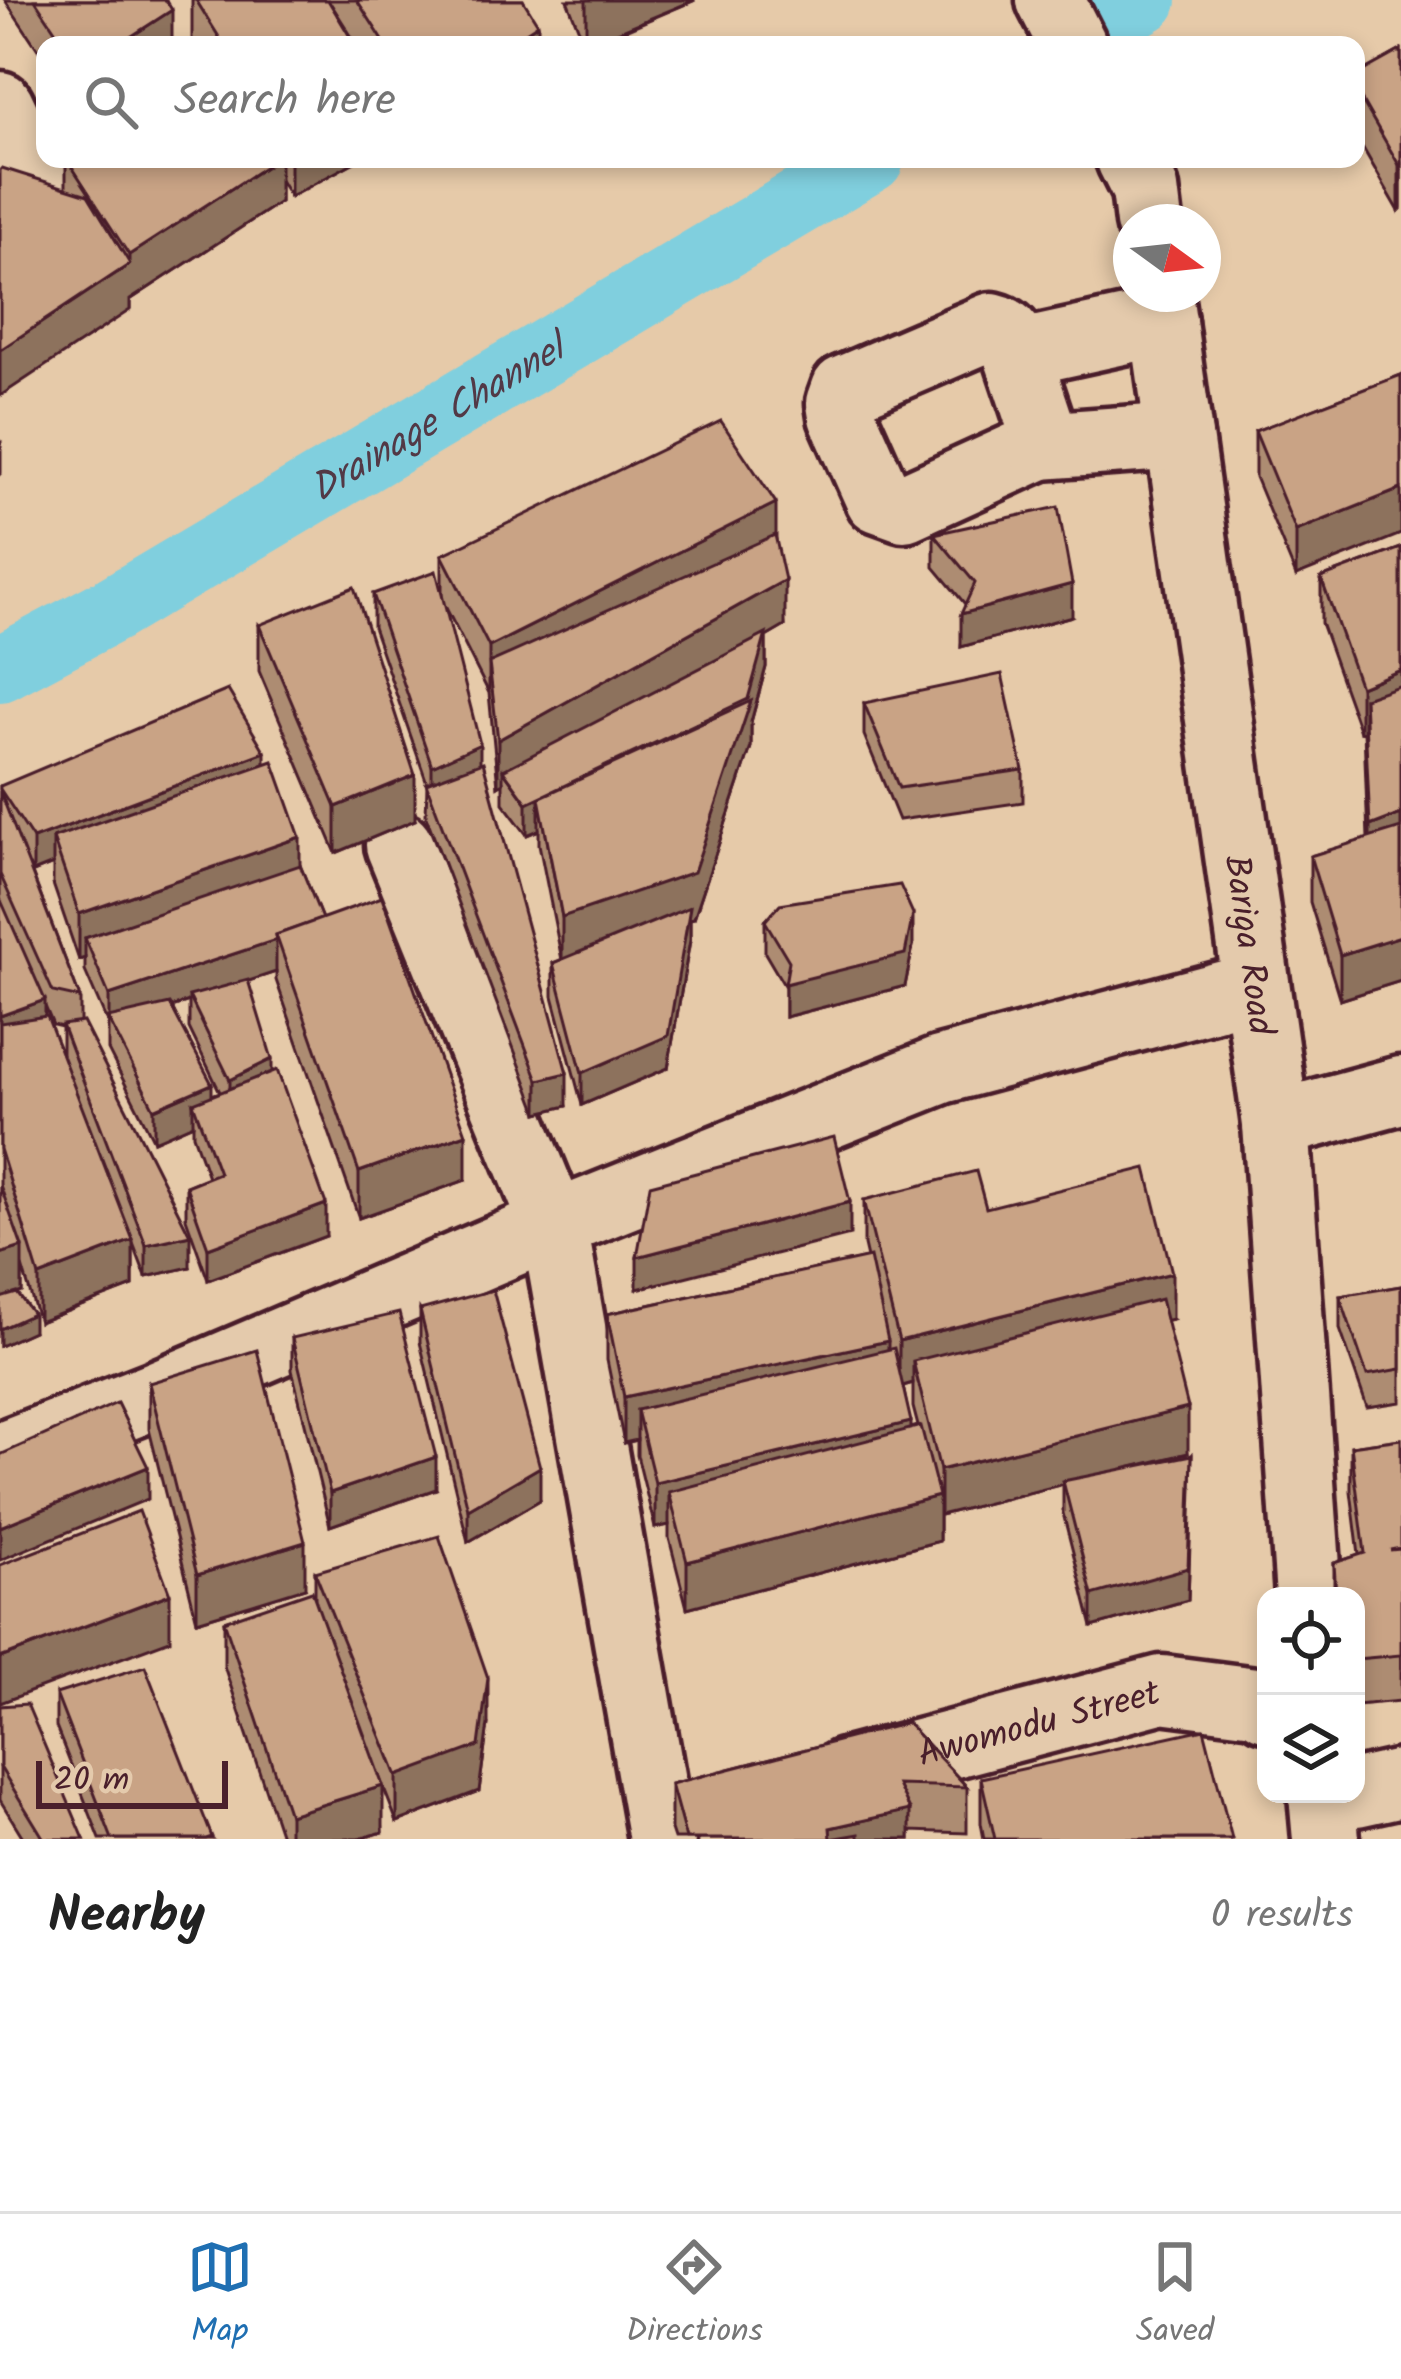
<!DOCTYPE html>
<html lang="en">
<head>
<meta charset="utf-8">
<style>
	:root { --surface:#fff; --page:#f2f2f2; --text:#222; --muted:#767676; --line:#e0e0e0; --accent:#1f6fb2 }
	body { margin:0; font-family:Kalam,sans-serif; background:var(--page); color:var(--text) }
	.controls { position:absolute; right:36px; bottom:36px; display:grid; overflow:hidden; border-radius:24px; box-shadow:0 6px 18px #0003 }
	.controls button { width:108px; height:108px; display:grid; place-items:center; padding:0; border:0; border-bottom:3px solid var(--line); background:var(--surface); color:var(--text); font:60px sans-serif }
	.compass { position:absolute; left:1113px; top:204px; width:108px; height:108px; border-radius:50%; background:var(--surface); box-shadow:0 6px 18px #0003; rotate:105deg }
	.scale { position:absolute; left:36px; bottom:30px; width:192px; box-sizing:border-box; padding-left:12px; border:6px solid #4a1f2b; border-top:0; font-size:33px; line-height:42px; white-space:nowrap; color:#4a1f2b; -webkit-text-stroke:9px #e4caac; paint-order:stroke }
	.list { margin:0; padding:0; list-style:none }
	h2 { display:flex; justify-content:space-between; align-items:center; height:156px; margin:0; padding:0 48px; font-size:51px }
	h2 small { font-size:39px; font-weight:400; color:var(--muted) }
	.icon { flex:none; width:66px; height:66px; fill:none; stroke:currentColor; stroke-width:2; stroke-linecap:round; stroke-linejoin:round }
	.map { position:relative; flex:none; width:1401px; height:1839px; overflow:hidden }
	.search { position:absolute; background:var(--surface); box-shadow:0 6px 18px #0003; left:36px; right:36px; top:36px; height:132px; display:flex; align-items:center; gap:30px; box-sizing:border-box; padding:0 42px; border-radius:24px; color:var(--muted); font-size:45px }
	.sheet { height:372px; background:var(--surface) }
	nav { display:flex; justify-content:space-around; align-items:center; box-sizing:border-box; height:168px; border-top:3px solid var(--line); background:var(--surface); font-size:33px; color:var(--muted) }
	nav a { display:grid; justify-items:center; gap:6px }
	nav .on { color:var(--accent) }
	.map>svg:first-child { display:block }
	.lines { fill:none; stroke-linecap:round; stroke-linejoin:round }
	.canal { stroke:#80cfde; stroke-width:66 }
	.minor-casing { stroke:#4a1f2b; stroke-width:75 }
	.minor { stroke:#e4caac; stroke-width:66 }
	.wall { fill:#ad8c72; stroke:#4a1f2b; stroke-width:3; fill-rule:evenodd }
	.shaded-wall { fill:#8d725d; stroke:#4a1f2b; stroke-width:3 }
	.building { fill:#c9a385; stroke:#4a1f2b; stroke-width:3 }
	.labels { text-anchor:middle; stroke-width:10; stroke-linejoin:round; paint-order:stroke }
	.street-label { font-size:36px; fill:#4a1f2b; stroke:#e4caac }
	.water-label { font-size:39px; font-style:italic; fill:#523946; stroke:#e4caac }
</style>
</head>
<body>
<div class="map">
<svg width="1401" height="1839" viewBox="0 0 1401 1839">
	<rect width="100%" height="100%" fill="#e6caa9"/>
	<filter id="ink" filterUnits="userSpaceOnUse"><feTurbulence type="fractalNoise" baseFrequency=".00833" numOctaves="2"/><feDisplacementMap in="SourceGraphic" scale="24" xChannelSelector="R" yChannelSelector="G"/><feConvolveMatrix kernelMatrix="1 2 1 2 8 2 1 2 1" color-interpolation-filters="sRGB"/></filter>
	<g filter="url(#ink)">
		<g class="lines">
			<g class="canal">
				<polyline points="1066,45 1144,0"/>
				<path id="s1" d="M 0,669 L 113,609 L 871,159"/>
			</g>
			<g class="minor-casing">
				<g id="minor">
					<polyline points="1050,0 1073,45"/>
					<polyline points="0,105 39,187"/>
					<polyline points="1130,159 1145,189 1149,222"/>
					<path id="s2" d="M 1159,294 L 1276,1124 L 1309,1596"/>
					<path d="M 1017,354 L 1041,426 L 1040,446 L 904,508 L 879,499 L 842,416 L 840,403 L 845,389 L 992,326 C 1009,330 1012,339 1017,354 L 1163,322"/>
					<polyline points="1040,446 1179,436"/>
					<polyline points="399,845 554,1225 662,1839"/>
					<polyline points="1276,1124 1401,1090"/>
					<polyline points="0,1456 153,1396 554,1225 941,1070 1256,986"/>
					<path id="s3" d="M 844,1773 L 1162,1689 L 1263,1702 L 1266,1707"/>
					<polyline points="1356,1793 1401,1783"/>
					<polyline points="1322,1794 1326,1839"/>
				</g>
			</g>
			<use href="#minor" class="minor"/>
		</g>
		<g class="wall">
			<polygon points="5,0 166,0 172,45 45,45 45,60"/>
			<polygon points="192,0 523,0 538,45 357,45 331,4 355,45 195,45 192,39"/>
			<polygon points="567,0 695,0 590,45 585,45"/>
			<polygon points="1401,50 1401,209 1399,211 1356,136 1356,75"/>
			<polygon points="66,159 360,159 290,197 280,180 280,202 130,300 130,310 66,188"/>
			<polygon points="1401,375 1296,576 1255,477 1255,431"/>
			<polygon points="934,534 1072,616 961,647 965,604 934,567"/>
			<polygon points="776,540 785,626 766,637 766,667 751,722 751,747 694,918 690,919 690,940 668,1068 582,1105 553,996 553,963 562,960 539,844 539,830 527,835 503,803 503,783 498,786 489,693 445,606 480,763 567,1106 538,1113 426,816 427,783 373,627 373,594 442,595 442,555"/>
			<polygon points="1401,548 1401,981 1340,1000 1310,902 1310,856 1368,839 1364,731 1360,732 1321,623 1321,578"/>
			<polygon points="259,625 415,820 336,853 259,671"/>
			<polygon points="864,703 1023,770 1023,802 899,820 864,735"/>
			<path d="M 265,764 L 300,865 L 322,919 L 466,1180 L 359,1218 L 276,980 L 276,972 L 248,981 L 272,1072 L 326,1236 L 208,1280 L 186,1218 L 186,1186 L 208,1177 L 193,1135 L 193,1124 L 154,1141 L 108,1050 L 108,1024 L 85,971 L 85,958 L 79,960 L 53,884 L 53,864 L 33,872 L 29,865 L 80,998 L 80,1022 L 190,1267 L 146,1277 L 133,1243 L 133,1286 L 39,1322 L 22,1266 L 22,1292 L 18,1294 L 33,1331 L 0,1346 L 0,786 ZM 189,1001 L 189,1028 L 220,1092 L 212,1095 L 172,1007 ZM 45,1006 L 53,1025 L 62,1027 L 62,1055 L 45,1016 Z"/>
			<polygon points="765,921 913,946 905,986 785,1017 785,987 765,953"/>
			<path d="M 864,1200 L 986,1208 L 1172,1319 L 1166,1320 L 1188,1453 L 1132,1467 L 1192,1488 L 1188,1600 L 1092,1627 L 1063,1513 L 1063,1484 L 940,1515 L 939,1514 L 939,1541 L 687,1608 L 669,1538 L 669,1525 L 655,1528 L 637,1455 L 637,1440 L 624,1443 L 607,1360 L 607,1314 L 867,1258 L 864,1245 ZM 913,1383 L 913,1407 L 918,1426 L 911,1428 L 903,1386 Z"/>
			<polygon points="1401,1286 1401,1402 1367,1407 1340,1329 1340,1296"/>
			<polygon points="420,1310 540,1500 468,1542 420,1342"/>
			<polygon points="292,1338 436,1489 330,1526 292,1370"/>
			<polygon points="149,1383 305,1588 197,1621 149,1429"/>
			<polygon points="1401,1439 1401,1701 1356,1705 1356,1596 1334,1596 1334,1563 1359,1555 1351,1491 1351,1446"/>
			<polygon points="315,1572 488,1724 479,1791 397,1822 379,1776 383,1832 359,1839 282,1839 224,1666 224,1621 315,1599"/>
			<polygon points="56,1694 212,1839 100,1839 56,1727"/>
			<polygon points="0,1706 84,1839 24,1839 0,1800"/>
			<polygon points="907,1723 967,1787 967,1833 910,1831 910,1839 674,1839 671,1830 671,1784"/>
			<polygon points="981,1778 1232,1839 984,1839 981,1823"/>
		</g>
		<g class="shaded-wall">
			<polygon points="588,0 695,0 586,45 586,1"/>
			<polygon points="172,10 172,45 118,45"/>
			<polygon points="538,24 538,45 506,45"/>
			<polygon points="277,159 280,159 280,202 130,300 130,310 0,396 0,350 129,265 129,255"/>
			<polygon points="290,159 360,159 290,197"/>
			<polygon points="1401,164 1401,209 1399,211 1399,165"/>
			<polygon points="1,440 1,473 0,474 0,442"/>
			<polygon points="1401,489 1401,534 1296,576 1296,531"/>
			<polygon points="776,503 776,548 489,663 489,693 489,647"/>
			<polygon points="785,580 785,626 766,637 766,667 751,722 751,747 694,918 690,919 690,940 668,1068 582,1105 582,1073 562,962 562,917 539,798 539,830 527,835 527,803 503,770 503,783 498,786 498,740"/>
			<polygon points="1072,584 1072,616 961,647 961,614"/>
			<polygon points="1401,670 1401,715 1364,698 1364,731 1360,732 1360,687"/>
			<polygon points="480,744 480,777 432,799 432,766"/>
			<polygon points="265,752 265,784 53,838 53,864 33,872 33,839"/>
			<polygon points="415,775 415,820 336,853 336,807"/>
			<polygon points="1401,814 1401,859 1370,871 1370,826"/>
			<polygon points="300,837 300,882 85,938 85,958 79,960 79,914"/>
			<polygon points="913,914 913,946 905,986 785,1017 785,984"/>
			<polygon points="1401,936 1401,981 1340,1000 1340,955"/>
			<polygon points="276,940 276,972 191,1000 189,996 189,1001 112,1027 109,1021 109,995"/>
			<polygon points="45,1000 45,1032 0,1049 0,1016"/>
			<polygon points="272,1059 272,1092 230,1112 230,1080"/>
			<polygon points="567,1073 567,1106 538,1113 538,1080"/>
			<polygon points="212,1084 212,1116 193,1103 193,1124 154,1141 154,1109"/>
			<polygon points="466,1134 466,1180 359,1218 359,1172"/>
			<polygon points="850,1202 850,1235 637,1289 637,1257"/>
			<polygon points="326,1204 326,1236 208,1280 208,1248"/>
			<polygon points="190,1235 190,1267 146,1277 146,1245"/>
			<polygon points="133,1240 133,1286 39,1322 39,1276"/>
			<polygon points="22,1247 22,1292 0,1299 0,1254"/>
			<polygon points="1172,1273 1172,1319 918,1382 913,1361 913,1383 899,1387 899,1341"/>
			<polygon points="33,1314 33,1331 0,1346 0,1329"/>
			<polygon points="888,1341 888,1387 637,1410 637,1440 624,1443 624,1397"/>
			<polygon points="1188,1408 1188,1453 940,1515 940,1470"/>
			<polygon points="911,1422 911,1467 669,1492 669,1525 655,1528 655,1483"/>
			<polygon points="1192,1455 1188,1600 1092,1627 1092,1595"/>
			<polygon points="436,1457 436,1489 330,1526 330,1493"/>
			<polygon points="148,1467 148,1499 0,1560 0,1527"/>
			<polygon points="540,1467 540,1500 468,1542 468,1509"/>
			<polygon points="939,1496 939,1541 687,1608 687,1562"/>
			<polygon points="305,1542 305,1588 197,1621 197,1575"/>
			<polygon points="170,1594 170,1640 0,1703 0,1658"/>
			<polygon points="488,1678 488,1724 479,1791 397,1822 397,1776"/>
			<polygon points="383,1786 383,1832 359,1839 289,1839 289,1815"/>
			<polygon points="910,1810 910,1839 830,1839 830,1828"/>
		</g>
		<g class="building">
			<polygon points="35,0 166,0 172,10 118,45 65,45"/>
			<polygon points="196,0 328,0 355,45 224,45"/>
			<polygon points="357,0 523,0 538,24 506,45 386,45"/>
			<polygon points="1401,50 1401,164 1399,165 1356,90 1356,75"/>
			<polygon points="67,159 277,159 129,255"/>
			<polygon points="2,168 88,195 130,264 0,350 0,170"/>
			<polygon points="1401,375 1401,489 1296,531 1255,431"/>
			<polygon points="721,421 776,503 489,647 442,555"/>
			<polygon points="1058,507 1072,584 961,614 975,583 934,534"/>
			<polygon points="775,535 785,580 498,740 489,663"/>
			<polygon points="1401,548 1401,670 1360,687 1321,578"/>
			<polygon points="436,571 480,744 432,766 373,594"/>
			<polygon points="354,587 415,775 336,807 259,625"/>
			<polygon points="766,634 748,699 527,803 503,770"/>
			<polygon points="1002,674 1023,770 899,788 864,703"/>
			<polygon points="1401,685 1401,814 1370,826 1364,698"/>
			<polygon points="228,690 265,752 33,839 0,789 0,786"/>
			<polygon points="751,701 694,872 562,917 539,798"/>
			<polygon points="273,761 300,837 79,914 53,838"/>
			<polygon points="483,762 567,1073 538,1080 426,783"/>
			<polygon points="0,791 80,998 53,992 0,874"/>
			<polygon points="1401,828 1401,936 1340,955 1310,856"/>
			<polygon points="300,865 322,919 276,935 276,940 109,995 85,938"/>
			<polygon points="900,885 913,914 905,954 785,984 789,961 765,921 780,904"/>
			<polygon points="382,897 466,1134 359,1172 276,935"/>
			<polygon points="0,898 45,1000 0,1016"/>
			<polygon points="690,907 668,1036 582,1073 553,963"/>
			<polygon points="248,980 272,1059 230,1080 189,996"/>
			<polygon points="170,1004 212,1084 154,1109 108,1018"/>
			<polygon points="47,1016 133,1240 39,1276 0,1149 0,1023"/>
			<polygon points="83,1022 190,1235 146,1245 62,1025"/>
			<polygon points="277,1070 326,1204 208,1248 186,1186 219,1173 193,1103"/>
			<polygon points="834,1137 850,1202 637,1257 650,1185"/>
			<polygon points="1146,1168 1172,1273 899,1341 864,1200 976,1171 986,1208"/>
			<polygon points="0,1185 22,1247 0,1254"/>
			<polygon points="870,1257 888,1341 624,1397 607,1314"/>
			<polygon points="1401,1286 1401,1369 1367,1375 1340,1296"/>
			<polygon points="493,1290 540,1467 468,1509 420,1310"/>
			<polygon points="17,1293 33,1314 0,1329 0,1298"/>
			<polygon points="1161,1299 1188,1408 940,1470 913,1361"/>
			<polygon points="399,1313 436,1457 330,1493 292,1338"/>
			<polygon points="894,1348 911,1422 655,1483 637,1410"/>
			<polygon points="257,1350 305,1542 197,1575 149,1383"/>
			<polygon points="117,1403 148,1467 0,1527 0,1455"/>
			<polygon points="921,1426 939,1496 687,1562 669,1492"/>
			<polygon points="1401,1439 1401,1548 1390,1550 1401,1549 1401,1655 1356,1659 1356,1596 1336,1596 1334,1563 1365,1553 1351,1446"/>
			<polygon points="1192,1455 1188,1568 1092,1595 1063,1481"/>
			<polygon points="139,1511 170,1594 0,1658 0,1565"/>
			<polygon points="439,1536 488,1678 479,1746 397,1776 315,1572"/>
			<polygon points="312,1591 383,1786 289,1815 224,1621"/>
			<polygon points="145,1666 212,1837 206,1839 112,1839 56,1694"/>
			<polygon points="27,1704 84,1839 44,1839 0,1767 0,1706"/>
			<polygon points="907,1723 967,1787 898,1785 910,1810 830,1828 831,1839 686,1839 671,1784"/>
			<polygon points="1204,1729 1232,1839 995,1839 981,1778"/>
			<polygon points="859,1834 859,1839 831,1839"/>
		</g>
	</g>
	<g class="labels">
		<g class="street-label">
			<text dy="13" stroke="none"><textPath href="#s2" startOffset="657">Bariga Road</textPath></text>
			<text dy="13" stroke="none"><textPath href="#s3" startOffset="201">Awomodu Street</textPath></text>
		</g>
		<g class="water-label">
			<text dy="14" stroke="none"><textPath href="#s1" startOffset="504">Drainage Channel</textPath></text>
		</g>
	</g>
</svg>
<div class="controls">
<button><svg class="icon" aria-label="locate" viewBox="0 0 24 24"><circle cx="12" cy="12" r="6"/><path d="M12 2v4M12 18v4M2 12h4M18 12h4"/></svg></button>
<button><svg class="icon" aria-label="layers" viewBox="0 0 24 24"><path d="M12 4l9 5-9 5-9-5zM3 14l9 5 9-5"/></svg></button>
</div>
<svg class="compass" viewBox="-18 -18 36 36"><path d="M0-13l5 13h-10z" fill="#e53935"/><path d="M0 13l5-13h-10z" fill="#767676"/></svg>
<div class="scale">20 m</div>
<div class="search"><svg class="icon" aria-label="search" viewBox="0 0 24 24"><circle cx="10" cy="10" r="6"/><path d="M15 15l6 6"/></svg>Search here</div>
</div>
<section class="sheet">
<h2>Nearby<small>0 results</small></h2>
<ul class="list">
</ul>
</section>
<nav>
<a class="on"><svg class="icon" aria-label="map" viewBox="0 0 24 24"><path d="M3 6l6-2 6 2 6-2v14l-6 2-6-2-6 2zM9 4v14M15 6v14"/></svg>Map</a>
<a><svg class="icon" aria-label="directions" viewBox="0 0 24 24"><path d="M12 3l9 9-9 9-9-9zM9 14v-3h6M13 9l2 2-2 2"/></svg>Directions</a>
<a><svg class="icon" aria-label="saved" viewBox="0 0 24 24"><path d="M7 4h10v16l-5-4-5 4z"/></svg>Saved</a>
</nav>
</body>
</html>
